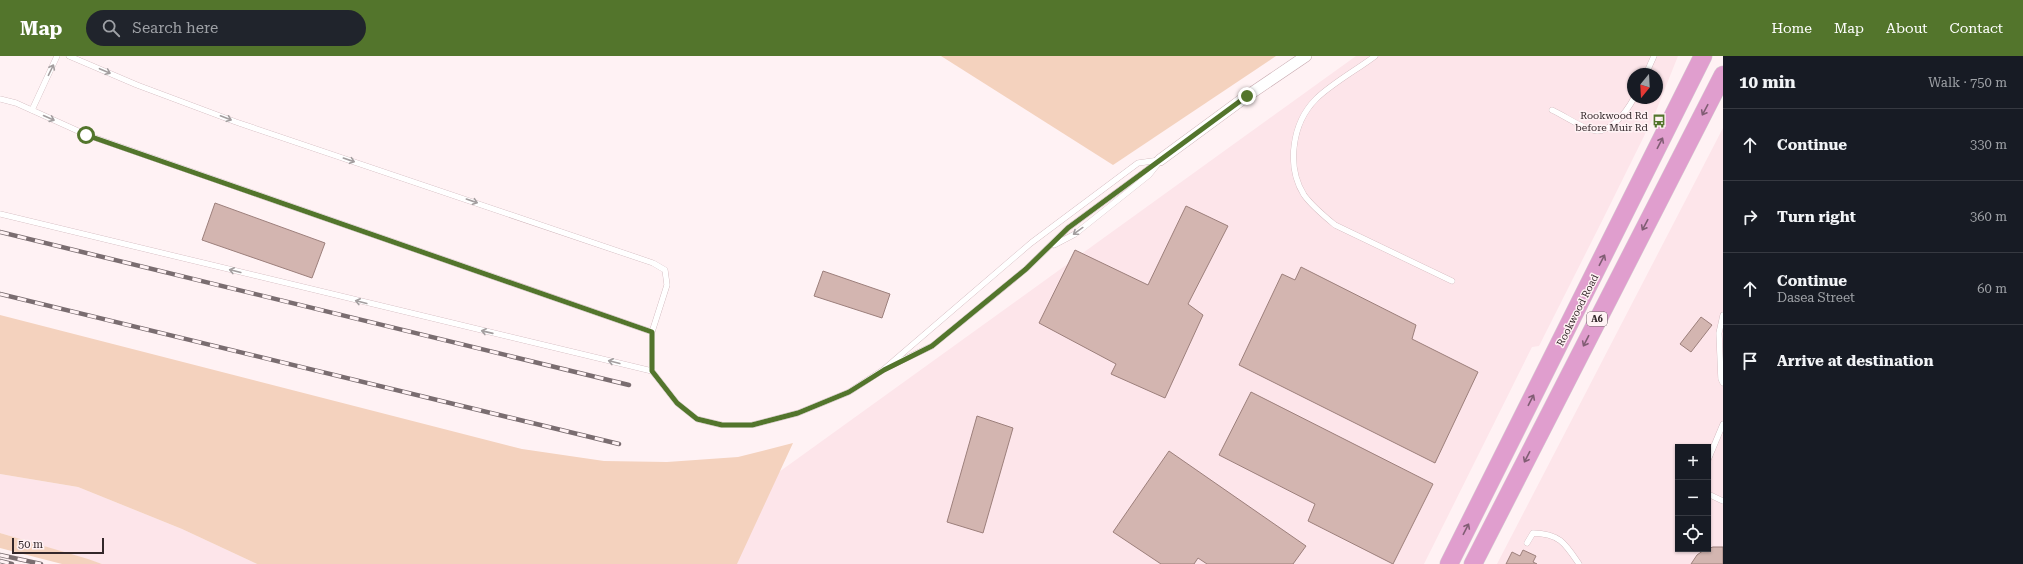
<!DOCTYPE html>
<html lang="en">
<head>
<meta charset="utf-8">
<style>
	:root { --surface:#171b24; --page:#20242c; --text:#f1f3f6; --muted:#9ea1a6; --line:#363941; --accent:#53752c }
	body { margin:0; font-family:"Roboto Serif",serif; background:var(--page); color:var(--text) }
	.controls { position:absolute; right:12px; bottom:12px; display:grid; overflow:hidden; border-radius:0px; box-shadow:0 1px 3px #0004 }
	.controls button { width:36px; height:36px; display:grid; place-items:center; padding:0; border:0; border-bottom:1px solid var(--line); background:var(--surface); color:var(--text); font:20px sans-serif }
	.compass { position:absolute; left:1627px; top:12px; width:36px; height:36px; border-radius:50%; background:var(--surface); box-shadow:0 1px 3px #0004; rotate:198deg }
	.scale { position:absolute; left:12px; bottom:10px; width:92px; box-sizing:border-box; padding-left:4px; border:2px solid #33272a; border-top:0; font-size:11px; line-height:14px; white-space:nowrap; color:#33272a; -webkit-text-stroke:3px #fff2f4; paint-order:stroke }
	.stop { position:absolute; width:12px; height:12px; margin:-9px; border:3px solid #53752c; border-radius:50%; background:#fff }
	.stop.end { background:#53752c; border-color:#fff; box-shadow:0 1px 4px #0008 }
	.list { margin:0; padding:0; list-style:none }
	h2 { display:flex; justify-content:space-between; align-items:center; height:52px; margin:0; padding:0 16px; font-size:17px }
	h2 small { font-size:13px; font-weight:400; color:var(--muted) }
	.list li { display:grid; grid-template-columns:26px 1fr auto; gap:12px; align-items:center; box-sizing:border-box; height:72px; padding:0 16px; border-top:1px solid var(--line) }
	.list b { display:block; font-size:15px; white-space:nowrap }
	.list p { margin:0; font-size:13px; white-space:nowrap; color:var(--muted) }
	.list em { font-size:13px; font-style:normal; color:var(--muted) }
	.icon { flex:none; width:22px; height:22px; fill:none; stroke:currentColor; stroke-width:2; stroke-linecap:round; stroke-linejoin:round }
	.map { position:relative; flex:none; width:1723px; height:508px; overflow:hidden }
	header { display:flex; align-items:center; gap:24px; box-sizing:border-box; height:56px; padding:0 20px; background:var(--accent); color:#fff }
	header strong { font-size:19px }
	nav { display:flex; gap:22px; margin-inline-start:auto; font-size:14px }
	.search { width:280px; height:36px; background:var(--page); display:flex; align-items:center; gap:10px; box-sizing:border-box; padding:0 14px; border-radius:22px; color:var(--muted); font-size:15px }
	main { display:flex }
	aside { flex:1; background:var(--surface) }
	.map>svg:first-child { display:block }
	.built { fill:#fde5ea; fill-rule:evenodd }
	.green { fill:#f4d2be }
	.building { fill:#d3b5b0; stroke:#9c7f7b }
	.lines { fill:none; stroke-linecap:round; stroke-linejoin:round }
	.service-casing { stroke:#c7a9af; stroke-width:6 }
	.minor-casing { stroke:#c7a9af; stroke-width:12 }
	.trunk-casing { stroke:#d6d4d4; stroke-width:19 }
	.service { stroke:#fff; stroke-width:5.5 }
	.minor { stroke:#fff; stroke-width:11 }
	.trunk { stroke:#e09ece; stroke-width:18 }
	.rail-casing { stroke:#7a6d70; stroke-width:4.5 }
	.rail { stroke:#fff2f4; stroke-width:3; stroke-dasharray:9; stroke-linecap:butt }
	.oneway { stroke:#a39e9f }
	.oneway2 { stroke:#815d74 }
	.route { stroke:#53752c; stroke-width:5 }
	.labels { text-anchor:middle; stroke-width:3; stroke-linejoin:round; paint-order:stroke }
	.shield { fill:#fff2f4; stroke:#706467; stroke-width:1 }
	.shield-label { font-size:9px; font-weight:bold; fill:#33272a }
	.poi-label { font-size:10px; fill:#33272a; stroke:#fff2f4; text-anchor:end }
	.street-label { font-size:10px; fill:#33272a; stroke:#fff2f4 }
</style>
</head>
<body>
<header>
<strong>Map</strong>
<div class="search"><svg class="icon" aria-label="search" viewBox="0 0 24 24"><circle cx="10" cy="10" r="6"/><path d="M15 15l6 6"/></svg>Search here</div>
<nav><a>Home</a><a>Map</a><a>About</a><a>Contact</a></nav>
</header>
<main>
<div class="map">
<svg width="1723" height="508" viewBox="0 0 1723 508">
	<rect width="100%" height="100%" fill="#fff2f4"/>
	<g class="built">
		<path d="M 1356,0 L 1678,0 L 1654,60 L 1603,163 L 1539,290 L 1532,291 L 1424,508 L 729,508 L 736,447 ZM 1633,18 L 1657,18 L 1657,42 L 1633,42 Z"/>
		<path d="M 1723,72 L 1723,508 L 1497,508 ZM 1678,391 L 1708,391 L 1708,493 L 1678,493 Z"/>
		<polygon points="0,418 78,431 182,473 257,508 102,508 0,477"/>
	</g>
	<g class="green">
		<polygon points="941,0 1276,0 1113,109"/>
		<polygon points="0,259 522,393 604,405 667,406 738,401 793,387 737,508 257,508 182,473 78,431 0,418"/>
		<polygon points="0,477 88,503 102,508 62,508 0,492"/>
	</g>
	<g class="building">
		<polygon points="215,147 325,187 312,222 202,184"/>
		<polygon points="1186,150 1228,170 1188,248 1203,259 1165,342 1111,318 1116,308 1039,267 1075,194 1148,229"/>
		<polygon points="1301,211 1416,269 1412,283 1478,316 1435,407 1239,309 1282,218 1295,224"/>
		<polygon points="823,215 890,238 882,262 814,240"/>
		<polygon points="1701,261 1712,269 1691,296 1680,288"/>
		<polygon points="1251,336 1433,428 1393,508 1308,465 1315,448 1219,399"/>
		<polygon points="977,360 1013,372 983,477 947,466"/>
		<polygon points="1169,395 1306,490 1293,508 1207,508 1198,502 1194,508 1161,508 1113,476"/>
		<polygon points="1713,491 1723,491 1723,508 1691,508 1697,499 1704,494"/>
		<polygon points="1523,494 1536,500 1533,506 1537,508 1506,508 1512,496 1520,500"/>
	</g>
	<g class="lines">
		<g class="service-casing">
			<g id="service">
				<polyline points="69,0 137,29 236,66 653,207 665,214 667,229 652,276"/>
				<path d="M 1375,0 C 1358,13 1331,28 1316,43 C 1292,67 1286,110 1304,139 C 1312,150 1324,160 1335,169 L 1452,225"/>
				<polyline points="1646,18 1654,0"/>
				<polyline points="0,43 16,47 87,79 652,276 652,315"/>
				<polyline points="32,54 57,0"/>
				<path d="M 1552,54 C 1565,60 1578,70 1592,74 C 1609,80 1627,55 1634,42"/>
				<polyline points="0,158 652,315 677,347 697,363 722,369 752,369 798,357 849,336 883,314 1031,187 1138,107 1160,104"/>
				<polyline points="1054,189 1075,178 1149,119 1157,109"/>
				<polyline points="1723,259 1719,277 1721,323 1723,327"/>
				<polyline points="890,310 932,290 1026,213 1068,172 1159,105"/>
				<polyline points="1708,404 1723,368"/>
				<polyline points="1708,438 1723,445"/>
				<path d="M 1527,487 L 1533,477 C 1560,478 1565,487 1579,508"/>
			</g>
		</g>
		<g class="minor-casing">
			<polyline id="minor" points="1160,104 1247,40 1306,0"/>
		</g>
		<g class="trunk-casing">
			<g id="trunk">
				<polyline points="1449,508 1703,0"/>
				<polyline points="1473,508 1723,19"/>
			</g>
		</g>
		<use href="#service" class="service"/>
		<use href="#minor" class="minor"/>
		<use href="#trunk" class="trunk"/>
		<g class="rail-casing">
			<g id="rail">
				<polyline points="0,176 629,329"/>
				<polyline points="0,238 619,388"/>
				<polyline points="0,499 41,508"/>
				<polyline points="0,505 12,508"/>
			</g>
		</g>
		<use href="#rail" class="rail"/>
	</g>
	<defs><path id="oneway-shaft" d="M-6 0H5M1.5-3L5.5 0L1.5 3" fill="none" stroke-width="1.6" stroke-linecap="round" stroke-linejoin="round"/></defs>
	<g class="oneway">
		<use href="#oneway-shaft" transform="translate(51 14) rotate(-64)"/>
		<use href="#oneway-shaft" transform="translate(105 15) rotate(23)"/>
		<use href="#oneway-shaft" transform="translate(49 62) rotate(24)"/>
		<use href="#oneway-shaft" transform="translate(226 62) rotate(21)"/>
		<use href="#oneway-shaft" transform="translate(349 104) rotate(19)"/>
		<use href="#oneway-shaft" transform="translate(472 145) rotate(19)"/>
		<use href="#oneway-shaft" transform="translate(1078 175) rotate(144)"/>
		<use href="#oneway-shaft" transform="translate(235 215) rotate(-166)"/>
		<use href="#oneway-shaft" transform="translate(361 246) rotate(-166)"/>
		<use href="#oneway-shaft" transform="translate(487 276) rotate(-167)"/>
		<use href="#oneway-shaft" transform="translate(614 306) rotate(-166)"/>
	</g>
	<g class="oneway2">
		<use href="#oneway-shaft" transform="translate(1705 54) rotate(118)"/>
		<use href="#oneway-shaft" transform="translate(1660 87) rotate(-63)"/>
		<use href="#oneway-shaft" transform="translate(1645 169) rotate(118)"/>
		<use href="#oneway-shaft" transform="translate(1602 204) rotate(-63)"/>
		<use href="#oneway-shaft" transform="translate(1586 285) rotate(117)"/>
		<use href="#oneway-shaft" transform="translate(1531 344) rotate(-63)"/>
		<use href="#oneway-shaft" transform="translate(1527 401) rotate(117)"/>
		<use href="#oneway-shaft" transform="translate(1466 473) rotate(-63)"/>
	</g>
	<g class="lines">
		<polyline class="route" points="86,79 652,276 652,315 677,347 697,363 722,369 752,369 798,357 849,336 884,314 932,290 1026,213 1068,172 1247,40"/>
	</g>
	<defs>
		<g id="bus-bare" transform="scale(1.08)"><path d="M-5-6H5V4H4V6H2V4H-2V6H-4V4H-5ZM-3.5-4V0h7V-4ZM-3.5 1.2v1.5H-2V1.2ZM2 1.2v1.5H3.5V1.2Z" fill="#53752c" stroke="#fff2f4" stroke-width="2.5" paint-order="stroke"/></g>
	</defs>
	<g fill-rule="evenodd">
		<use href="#bus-bare" x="1659" y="65"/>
	</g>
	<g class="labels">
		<rect class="shield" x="1587" y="256" width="20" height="14" rx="3"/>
		<g class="shield-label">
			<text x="1597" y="266">A6</text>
		</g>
		<g class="poi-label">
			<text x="1648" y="63">Rookwood Rd<tspan x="1648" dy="12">before Muir Rd</tspan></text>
		</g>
		<g class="street-label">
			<text transform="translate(1577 254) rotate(-63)" y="4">Rookwood Road</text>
		</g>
	</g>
</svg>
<div class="controls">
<button>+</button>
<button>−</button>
<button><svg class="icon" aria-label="locate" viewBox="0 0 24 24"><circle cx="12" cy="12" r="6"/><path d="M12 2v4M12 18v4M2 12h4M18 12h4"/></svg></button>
</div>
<svg class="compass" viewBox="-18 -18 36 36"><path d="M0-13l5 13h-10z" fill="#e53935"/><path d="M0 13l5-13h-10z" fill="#9ea1a6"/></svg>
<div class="scale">50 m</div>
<div class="stop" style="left:86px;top:79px"></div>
<div class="stop end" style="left:1247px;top:40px"></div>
</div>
<aside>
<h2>10 min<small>Walk · 750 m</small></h2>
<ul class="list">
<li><svg class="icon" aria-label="ahead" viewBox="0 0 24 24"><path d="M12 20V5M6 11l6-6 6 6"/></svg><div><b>Continue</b></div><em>330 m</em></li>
<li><svg class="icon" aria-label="right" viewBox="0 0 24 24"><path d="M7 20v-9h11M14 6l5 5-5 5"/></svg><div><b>Turn right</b></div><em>360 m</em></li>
<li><svg class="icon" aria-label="ahead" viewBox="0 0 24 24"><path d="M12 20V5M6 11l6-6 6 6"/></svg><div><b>Continue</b><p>Dasea Street</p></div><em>60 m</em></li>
<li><svg class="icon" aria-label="arrive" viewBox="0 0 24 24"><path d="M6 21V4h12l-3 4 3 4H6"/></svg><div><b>Arrive at destination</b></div></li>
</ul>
</aside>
</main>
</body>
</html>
